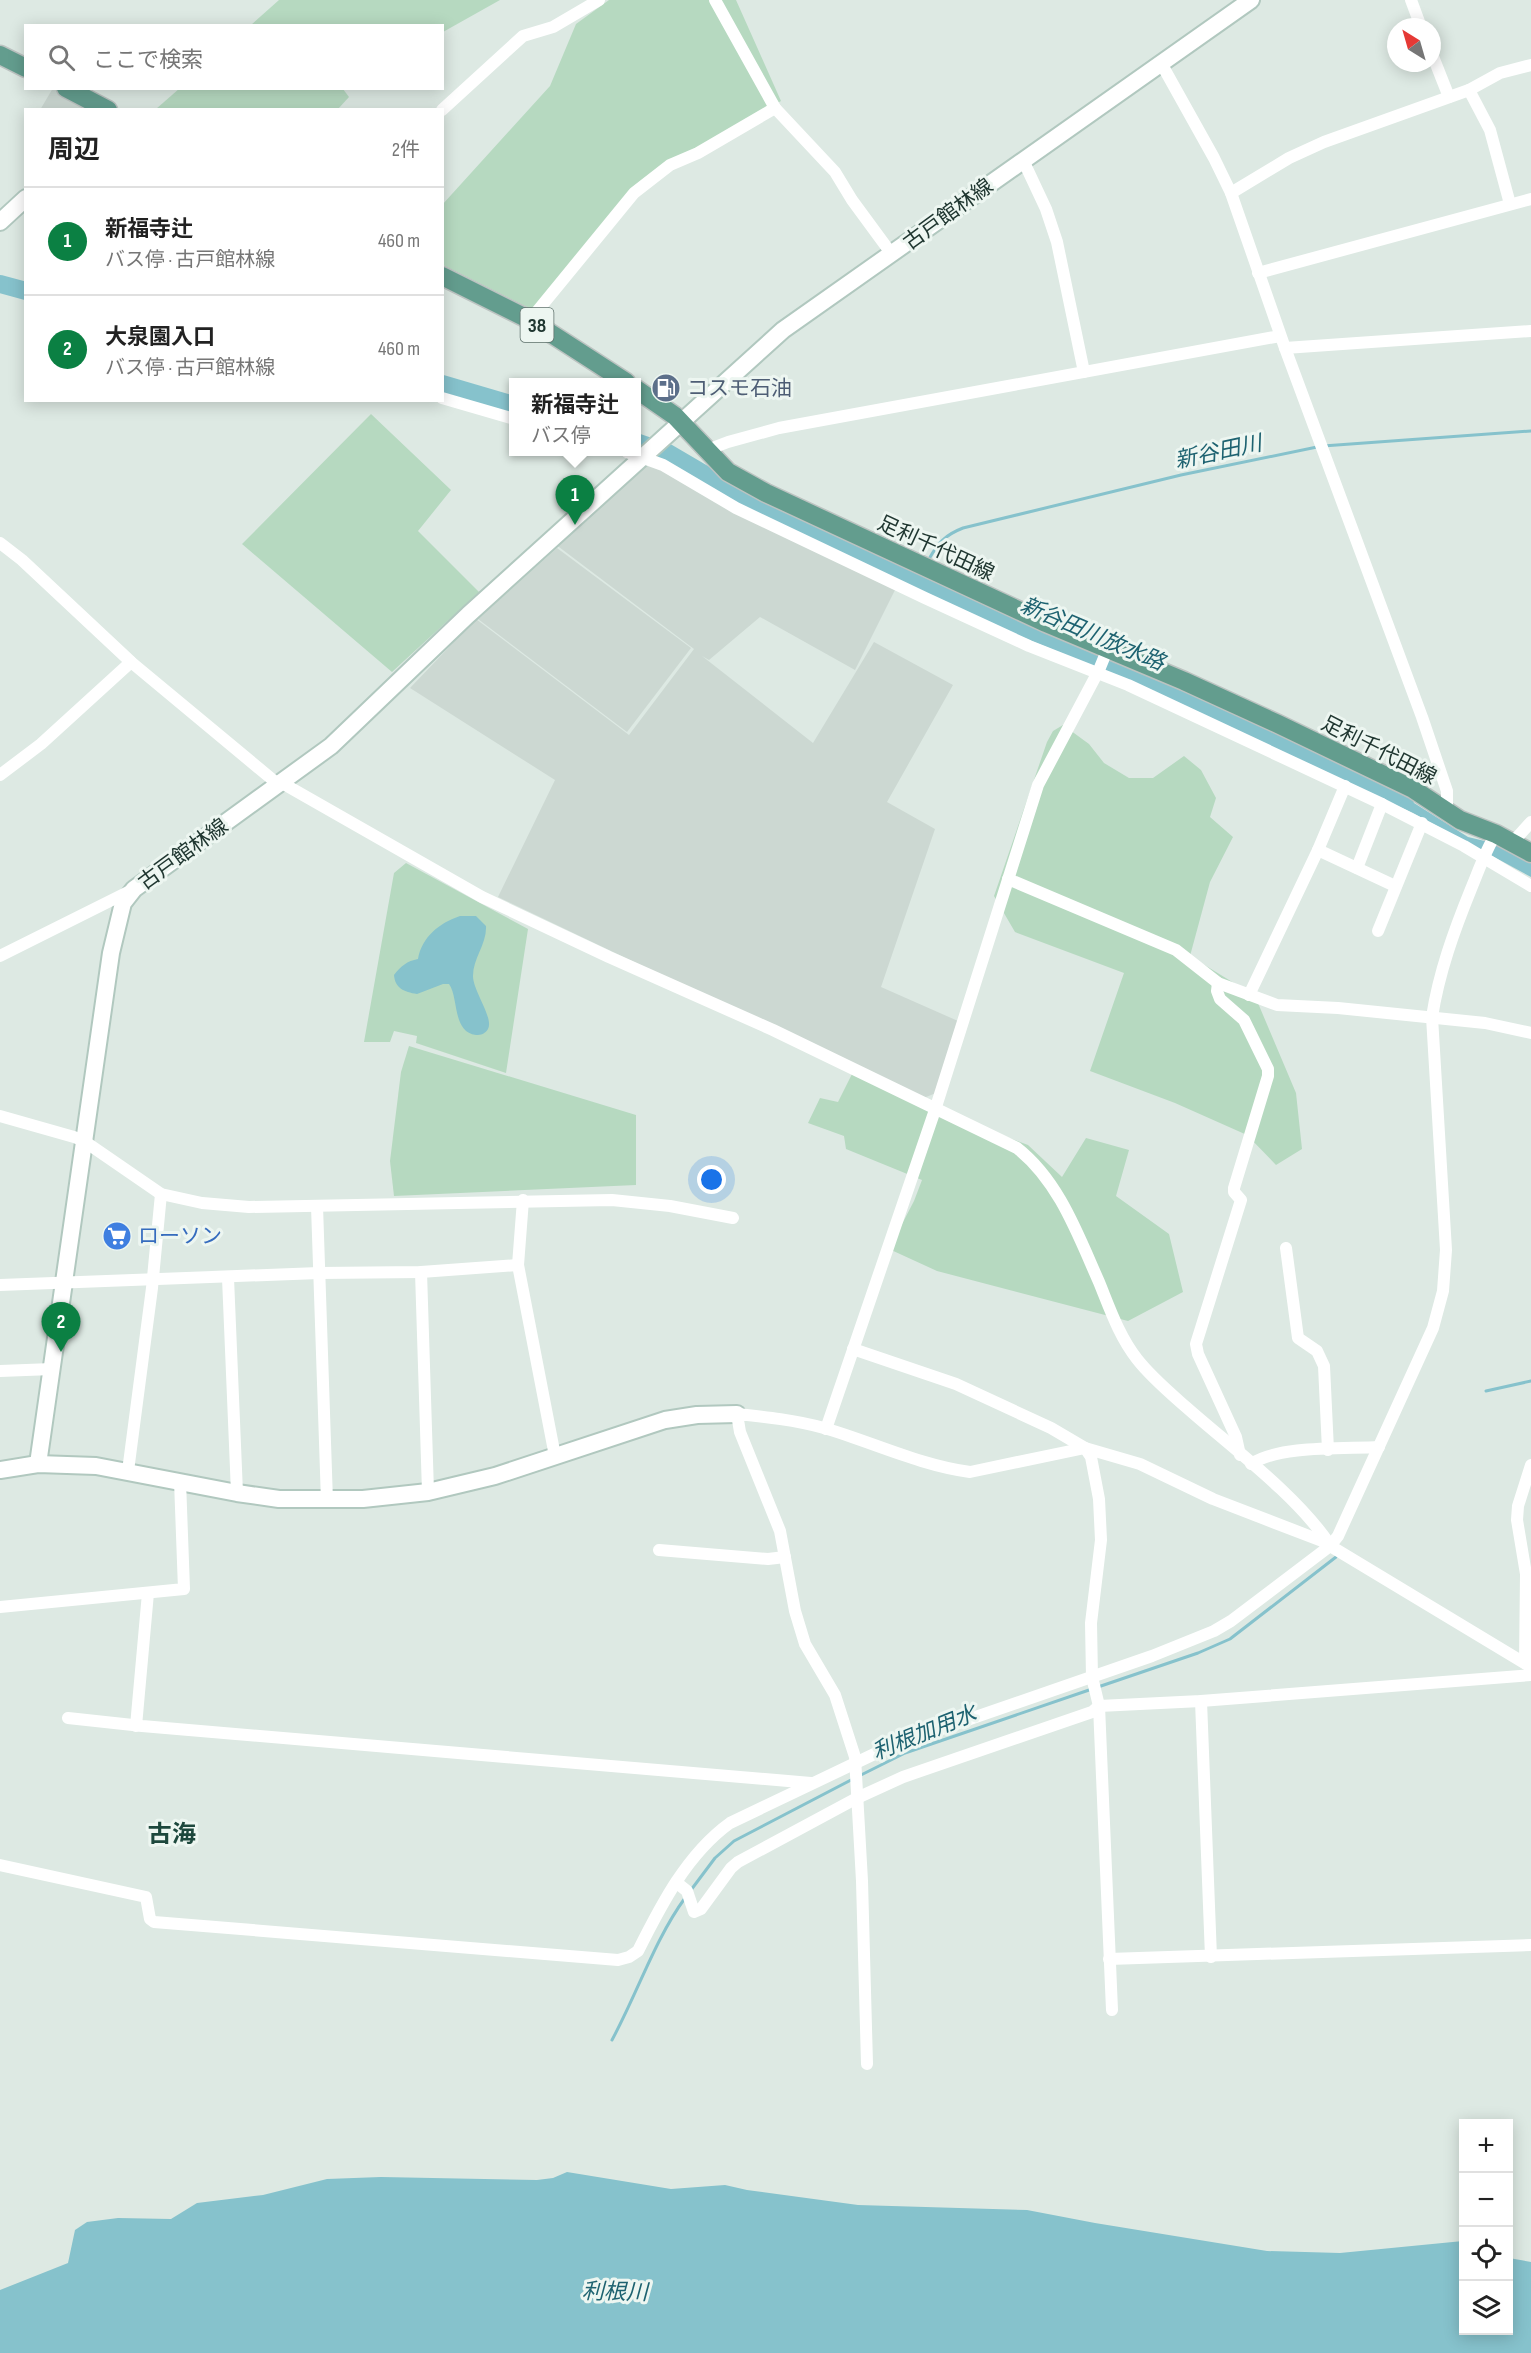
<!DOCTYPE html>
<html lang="ja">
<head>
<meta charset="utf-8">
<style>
	:root { --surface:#fff; --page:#f2f2f2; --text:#222; --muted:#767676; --line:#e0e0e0; --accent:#0b8043 }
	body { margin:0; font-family:"Sofia Sans Condensed","Noto Sans JP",sans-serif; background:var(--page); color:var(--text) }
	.controls { position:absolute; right:18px; bottom:18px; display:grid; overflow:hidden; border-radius:0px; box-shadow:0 3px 15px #0003 }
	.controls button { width:54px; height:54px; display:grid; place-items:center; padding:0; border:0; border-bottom:2px solid var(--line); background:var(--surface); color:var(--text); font:30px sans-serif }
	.compass { position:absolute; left:1387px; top:18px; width:54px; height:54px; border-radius:50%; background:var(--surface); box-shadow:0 3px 15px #0003; rotate:323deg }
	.you { position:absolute; left:712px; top:1180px; width:21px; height:21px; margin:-15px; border:4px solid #fff; border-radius:50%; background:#1a73e8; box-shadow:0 0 0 9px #1a73e833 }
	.badge { display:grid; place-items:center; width:39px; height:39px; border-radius:50%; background:var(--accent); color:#fff; font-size:20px; font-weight:700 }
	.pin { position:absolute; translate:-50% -50px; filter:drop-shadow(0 2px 3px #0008) }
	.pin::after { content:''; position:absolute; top:32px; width:21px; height:18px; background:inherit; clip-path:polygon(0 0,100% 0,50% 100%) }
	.popup { position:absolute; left:509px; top:378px; width:132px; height:78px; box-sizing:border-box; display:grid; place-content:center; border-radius:0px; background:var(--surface); filter:drop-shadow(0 2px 4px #0005); font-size:20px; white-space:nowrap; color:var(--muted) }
	.popup b { font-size:22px; color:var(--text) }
	.popup::after { content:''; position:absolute; left:50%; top:100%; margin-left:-12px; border:12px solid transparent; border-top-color:var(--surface) }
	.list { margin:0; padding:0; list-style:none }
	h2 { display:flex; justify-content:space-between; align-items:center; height:78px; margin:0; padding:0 24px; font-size:26px }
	h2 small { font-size:20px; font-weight:400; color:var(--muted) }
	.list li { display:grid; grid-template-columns:39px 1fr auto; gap:18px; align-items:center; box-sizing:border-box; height:108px; padding:0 24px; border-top:2px solid var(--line) }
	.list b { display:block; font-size:22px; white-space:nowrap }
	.list p { margin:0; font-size:20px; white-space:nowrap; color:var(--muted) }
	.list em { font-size:20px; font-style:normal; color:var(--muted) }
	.icon { flex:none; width:33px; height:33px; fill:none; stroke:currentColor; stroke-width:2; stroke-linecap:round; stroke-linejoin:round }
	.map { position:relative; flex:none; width:1531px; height:2353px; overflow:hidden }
	.search { position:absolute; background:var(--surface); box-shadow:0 3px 15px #0003; left:24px; top:24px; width:420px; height:66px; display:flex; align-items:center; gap:15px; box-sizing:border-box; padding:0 21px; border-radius:0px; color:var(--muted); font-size:22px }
	.panel { position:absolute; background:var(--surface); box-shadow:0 3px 15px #0003; left:24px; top:108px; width:420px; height:294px; border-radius:0px }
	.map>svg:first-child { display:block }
	.built { fill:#ccd8d2 }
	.green { fill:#b6d9c0 }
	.water { fill:#86c2cc }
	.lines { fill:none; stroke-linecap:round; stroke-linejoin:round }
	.stream { stroke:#86c2cc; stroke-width:3 }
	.river { stroke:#86c2cc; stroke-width:18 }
	.secondary-casing { stroke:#b1c8bf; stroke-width:20 }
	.primary-casing { stroke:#bcc3c1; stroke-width:21 }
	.street { stroke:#fff; stroke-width:12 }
	.secondary { stroke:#fff; stroke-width:16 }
	.primary { stroke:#639d8e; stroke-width:18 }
	.labels { text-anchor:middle; stroke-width:6; stroke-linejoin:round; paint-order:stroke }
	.shield { fill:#edf6f1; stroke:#5e706b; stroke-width:1.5 }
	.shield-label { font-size:20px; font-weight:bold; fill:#203731 }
	.street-label { font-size:21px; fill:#203731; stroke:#edf6f1 }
	.service-label { font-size:21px; fill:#4e5e75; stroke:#edf6f1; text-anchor:start }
	.shop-label { font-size:21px; fill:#366cbe; stroke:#edf6f1; text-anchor:start }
	.water-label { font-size:22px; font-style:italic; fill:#1d6270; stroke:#edf6f1 }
	.quarter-label { font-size:24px; font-weight:bold; fill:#1d483d; stroke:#edf6f1 }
</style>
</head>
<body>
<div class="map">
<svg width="1531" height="2353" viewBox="0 0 1531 2353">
	<rect width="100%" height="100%" fill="#dde9e3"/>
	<g class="built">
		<polygon points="53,88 59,89 90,110 40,110"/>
		<polygon points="647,461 895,590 855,670 760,617 709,660 702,656 813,743 874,642 953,685 887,802 935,829 881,987 958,1021 936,1093 921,1099 498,897 555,780 410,688 476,619 629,735 694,649 555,544"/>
		<polygon points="557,548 691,648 627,732 478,619"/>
	</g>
	<g class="green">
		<polygon points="279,0 500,0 443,32 442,26 251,25"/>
		<polygon points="609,0 736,0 781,101 679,161 627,201 537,310 529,308 443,265 442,205 550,86 576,24"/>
		<polygon points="180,88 343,89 349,97 338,109 156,109"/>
		<polygon points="371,414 451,490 418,531 479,592 392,672 242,544"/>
		<polygon points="1063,725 1089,744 1104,763 1129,778 1153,778 1184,756 1201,770 1216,798 1210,817 1233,837 1210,882 1190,956 1255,996 1296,1093 1302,1149 1276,1165 1247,1135 1175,1103 1090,1071 1124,973 1015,932 994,896 1047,742 1053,731"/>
		<polygon points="406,863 528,929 506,1073 416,1043 417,1036 394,1031 390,1042 364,1042 394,873"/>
		<polygon points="409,1046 636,1115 636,1185 394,1196 390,1161 401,1072"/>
		<polygon points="853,1072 921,1105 1028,1145 1062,1177 1086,1138 1129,1150 1116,1196 1169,1234 1183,1292 1128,1321 937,1271 889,1249 914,1201 922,1180 846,1149 844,1136 808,1123 820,1098 838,1102"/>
	</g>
	<g class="water">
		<polygon points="1377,779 1411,796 1414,803 1468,837 1497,844 1531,862 1531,877 1413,813 1369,793"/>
		<path d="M 460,916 L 476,916 L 486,926 C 487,944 473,958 473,976 C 473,991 494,1018 488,1029 C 485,1034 481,1035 476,1035 C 452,1032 459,998 449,984 L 443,984 L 417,994 C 404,992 395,988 394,975 C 401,966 407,961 418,959 C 422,937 439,923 460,916 Z"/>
		<polygon points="567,2172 671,2189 725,2185 747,2190 858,2205 1027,2210 1095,2223 1267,2251 1340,2253 1463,2241 1464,2330 1508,2330 1509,2258 1531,2262 1531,2353 0,2353 0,2290 68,2263 75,2230 87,2222 118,2218 171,2219 197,2203 263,2195 327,2179 381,2177 537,2180 553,2178"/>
	</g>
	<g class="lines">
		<g class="stream">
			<polyline points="1323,446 1531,431"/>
			<path d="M 929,559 C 938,543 945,535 963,528 L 1181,475 L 1317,447"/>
			<polyline points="1486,1391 1531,1381"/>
			<polyline points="1098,1687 1198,1653 1230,1639 1336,1557"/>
			<polyline points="859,1776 905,1753 1092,1689"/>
			<polyline points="691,1890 715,1858 734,1841 853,1779"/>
			<path d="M 612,2040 C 637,1994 655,1939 685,1898"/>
		</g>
		<g class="river">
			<polyline points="0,284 26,291"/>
			<polyline points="442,384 514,405"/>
			<polyline points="636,442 668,453 750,501 951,598 1094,657 1395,796"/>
		</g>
		<g class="secondary-casing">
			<g id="secondary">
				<polyline points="0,222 26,198"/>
				<polyline points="38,1464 111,953 123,903 134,889 331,746 468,615 783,330 1251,0"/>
				<polyline points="0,1470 38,1464 96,1466 237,1493 279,1499 363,1499 428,1492 495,1476 665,1420 697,1415 737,1414"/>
			</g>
		</g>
		<g class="primary-casing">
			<g id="primary">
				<polyline points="0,55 26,68"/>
				<polyline points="66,88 108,110"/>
				<polyline points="442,276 530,320 626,382"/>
				<polyline points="636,389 675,416 728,472 766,493 1046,623 1184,681 1278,724 1413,789 1460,820 1496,834 1531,853"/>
			</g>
		</g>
		<g class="street">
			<polyline points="715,0 775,108 835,172 852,200 888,249 890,255"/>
			<polyline points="1411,0 1421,27"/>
			<polyline points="1432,54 1449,97"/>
			<polyline points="1161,63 1214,158 1231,193 1285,348 1422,717 1447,791 1447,811"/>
			<polyline points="1469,90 1490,130 1510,204"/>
			<polyline points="442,110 523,36 553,27 599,0"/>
			<polyline points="1023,160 1046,209 1057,242 1084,372"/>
			<polyline points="1231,193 1289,158 1324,142 1469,90 1500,73 1531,65"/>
			<polyline points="1258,273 1531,199"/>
			<polyline points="530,320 634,193 670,165 698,153 775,108"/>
			<polyline points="1285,348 1531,331"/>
			<polyline points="442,398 514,419"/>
			<polyline points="707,450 728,442 779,428 1280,336"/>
			<polyline points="627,452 663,465 736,508 925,598 1029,646 1128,685 1382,804 1464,846 1531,886"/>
			<polyline points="0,543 22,560 131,662 279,785"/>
			<polyline points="0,775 41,744 131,662"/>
			<path d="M 282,783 L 482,897 L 609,957 L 773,1030 L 1017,1148 C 1059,1181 1078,1235 1099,1282 C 1110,1309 1119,1336 1137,1359 C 1151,1377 1169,1392 1186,1407 C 1231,1447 1297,1495 1330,1545"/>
			<polyline points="1512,843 1531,822"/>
			<polyline points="1318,850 1395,886"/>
			<polyline points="1357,868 1382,804"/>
			<polyline points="1008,879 1176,950 1218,983 1277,1005 1338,1008 1485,1023 1531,1033"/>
			<polyline points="1378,931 1422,823"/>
			<polyline points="0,956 130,891"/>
			<polyline points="1218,983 1217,991 1220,999 1244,1020 1268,1069 1268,1076 1234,1188 1234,1192 1241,1200 1196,1344 1198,1354 1236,1437 1240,1455"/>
			<polyline points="1249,995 1318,850 1345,786"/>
			<polyline points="0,1116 74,1137 84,1141 161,1194 202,1203 249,1207 612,1200 670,1206 733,1218"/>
			<polyline points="523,1200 518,1265 555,1456"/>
			<polyline points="317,1206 327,1501"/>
			<polyline points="1286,1248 1298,1338 1317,1351 1324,1366 1328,1450"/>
			<polyline points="421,1272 428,1492"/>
			<polyline points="228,1278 237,1493"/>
			<polyline points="0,1285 319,1273 421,1272 518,1265"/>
			<polyline points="853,1349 956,1384 1051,1428 1085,1448 1091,1457 1099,1499 1101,1540 1091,1623 1092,1677 1099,1706 1112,2010"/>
			<polyline points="0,1371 52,1369"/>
			<polyline points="826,1429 935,1110 1038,785 1099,670 1108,648"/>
			<path d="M 1251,1464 C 1279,1445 1345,1449 1379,1447"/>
			<polyline points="128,1471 152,1288 161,1194"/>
			<polyline points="659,1550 768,1559 785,1557"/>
			<polyline points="0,1607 184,1589 180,1481"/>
			<polyline points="1525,1663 1526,1574 1517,1520 1518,1506 1531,1465"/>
			<polyline points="1201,1701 1211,1957"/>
			<polyline points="68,1718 142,1726 811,1783"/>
			<polyline points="136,1726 148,1593"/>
			<path d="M 0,1865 L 146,1897 L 150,1919 L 154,1922 L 618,1960 L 629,1957 L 638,1951 C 661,1905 687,1854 730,1823 L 889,1747 L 1152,1656 L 1214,1631 L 1231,1621 L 1330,1546 L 1338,1536 L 1433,1328 L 1443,1291 L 1446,1250 L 1432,1017 C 1439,972 1454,931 1471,889 C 1479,870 1485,851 1496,834"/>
			<polyline points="677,1883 687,1891 694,1912 701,1909 731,1868 738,1862 857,1798 903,1777 1092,1712 1099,1706 1201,1701 1531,1675"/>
			<polyline points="1109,1959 1531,1945"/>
			<path d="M 867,2064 L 862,1881 L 855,1757 L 835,1695 L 805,1644 L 795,1611 L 780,1531 L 740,1432 L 737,1414 C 766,1417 795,1420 824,1428 C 872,1442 919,1465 970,1472 L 1085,1448 L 1140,1464 L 1213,1499 L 1322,1541 L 1531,1667"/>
		</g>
		<use href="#secondary" class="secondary"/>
		<use href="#primary" class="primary"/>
	</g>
	<defs>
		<g id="fuel-disc" transform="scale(1.5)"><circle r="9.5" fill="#5c6f8a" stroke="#edf6f1"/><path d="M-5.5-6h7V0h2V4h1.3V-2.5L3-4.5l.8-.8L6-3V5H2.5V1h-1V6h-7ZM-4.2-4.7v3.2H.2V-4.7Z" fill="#fff"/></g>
		<g id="supermarket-disc" transform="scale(1.5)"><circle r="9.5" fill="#3f7fe0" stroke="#edf6f1"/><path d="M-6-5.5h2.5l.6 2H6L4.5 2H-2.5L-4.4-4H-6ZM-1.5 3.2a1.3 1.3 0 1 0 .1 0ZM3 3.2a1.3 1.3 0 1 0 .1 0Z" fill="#fff"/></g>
	</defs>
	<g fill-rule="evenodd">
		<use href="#fuel-disc" x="666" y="388"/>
		<use href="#supermarket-disc" x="117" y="1236"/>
	</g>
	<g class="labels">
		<rect class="shield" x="520.5" y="308" width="33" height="34" rx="4.5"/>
		<g class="shield-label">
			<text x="537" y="332">38</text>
		</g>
		<g class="street-label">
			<text transform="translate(948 214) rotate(-36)" y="7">古戸館林線</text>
			<text transform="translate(936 548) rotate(25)" y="7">足利千代田線</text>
			<text transform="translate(1379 750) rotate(27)" y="7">足利千代田線</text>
			<text transform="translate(183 854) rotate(-36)" y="7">古戸館林線</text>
		</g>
		<g class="service-label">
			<text x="687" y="395">コスモ石油</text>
		</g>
		<g class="shop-label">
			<text x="138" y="1243">ローソン</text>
		</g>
		<g class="water-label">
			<text transform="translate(1218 451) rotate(-12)" y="8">新谷田川</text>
			<text transform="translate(1093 633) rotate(23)" y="8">新谷田川放水路</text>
			<text transform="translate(924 1732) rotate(-22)" y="8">利根加用水</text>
			<text transform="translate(615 2291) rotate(1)" y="8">利根川</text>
		</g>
		<g class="quarter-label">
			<text x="172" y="1842">古海</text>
		</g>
	</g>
</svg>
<div class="controls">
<button>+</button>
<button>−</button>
<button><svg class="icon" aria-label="locate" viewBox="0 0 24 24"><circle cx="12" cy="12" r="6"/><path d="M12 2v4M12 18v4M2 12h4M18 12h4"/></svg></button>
<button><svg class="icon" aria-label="layers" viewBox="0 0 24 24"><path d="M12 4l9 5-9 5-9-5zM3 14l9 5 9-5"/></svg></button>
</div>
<svg class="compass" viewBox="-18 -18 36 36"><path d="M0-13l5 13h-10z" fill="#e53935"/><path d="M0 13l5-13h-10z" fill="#767676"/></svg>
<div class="you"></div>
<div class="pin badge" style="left:575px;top:525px">1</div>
<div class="popup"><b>新福寺辻</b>バス停</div>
<div class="pin badge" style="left:61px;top:1352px">2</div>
<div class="search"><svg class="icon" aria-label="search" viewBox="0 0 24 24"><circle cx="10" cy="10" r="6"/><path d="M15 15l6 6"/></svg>ここで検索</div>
<section class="panel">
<h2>周辺<small>2件</small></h2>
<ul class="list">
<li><span class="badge">1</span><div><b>新福寺辻</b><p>バス停 · 古戸館林線</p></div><em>460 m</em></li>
<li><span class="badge">2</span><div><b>大泉園入口</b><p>バス停 · 古戸館林線</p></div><em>460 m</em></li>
</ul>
</section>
</div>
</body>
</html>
